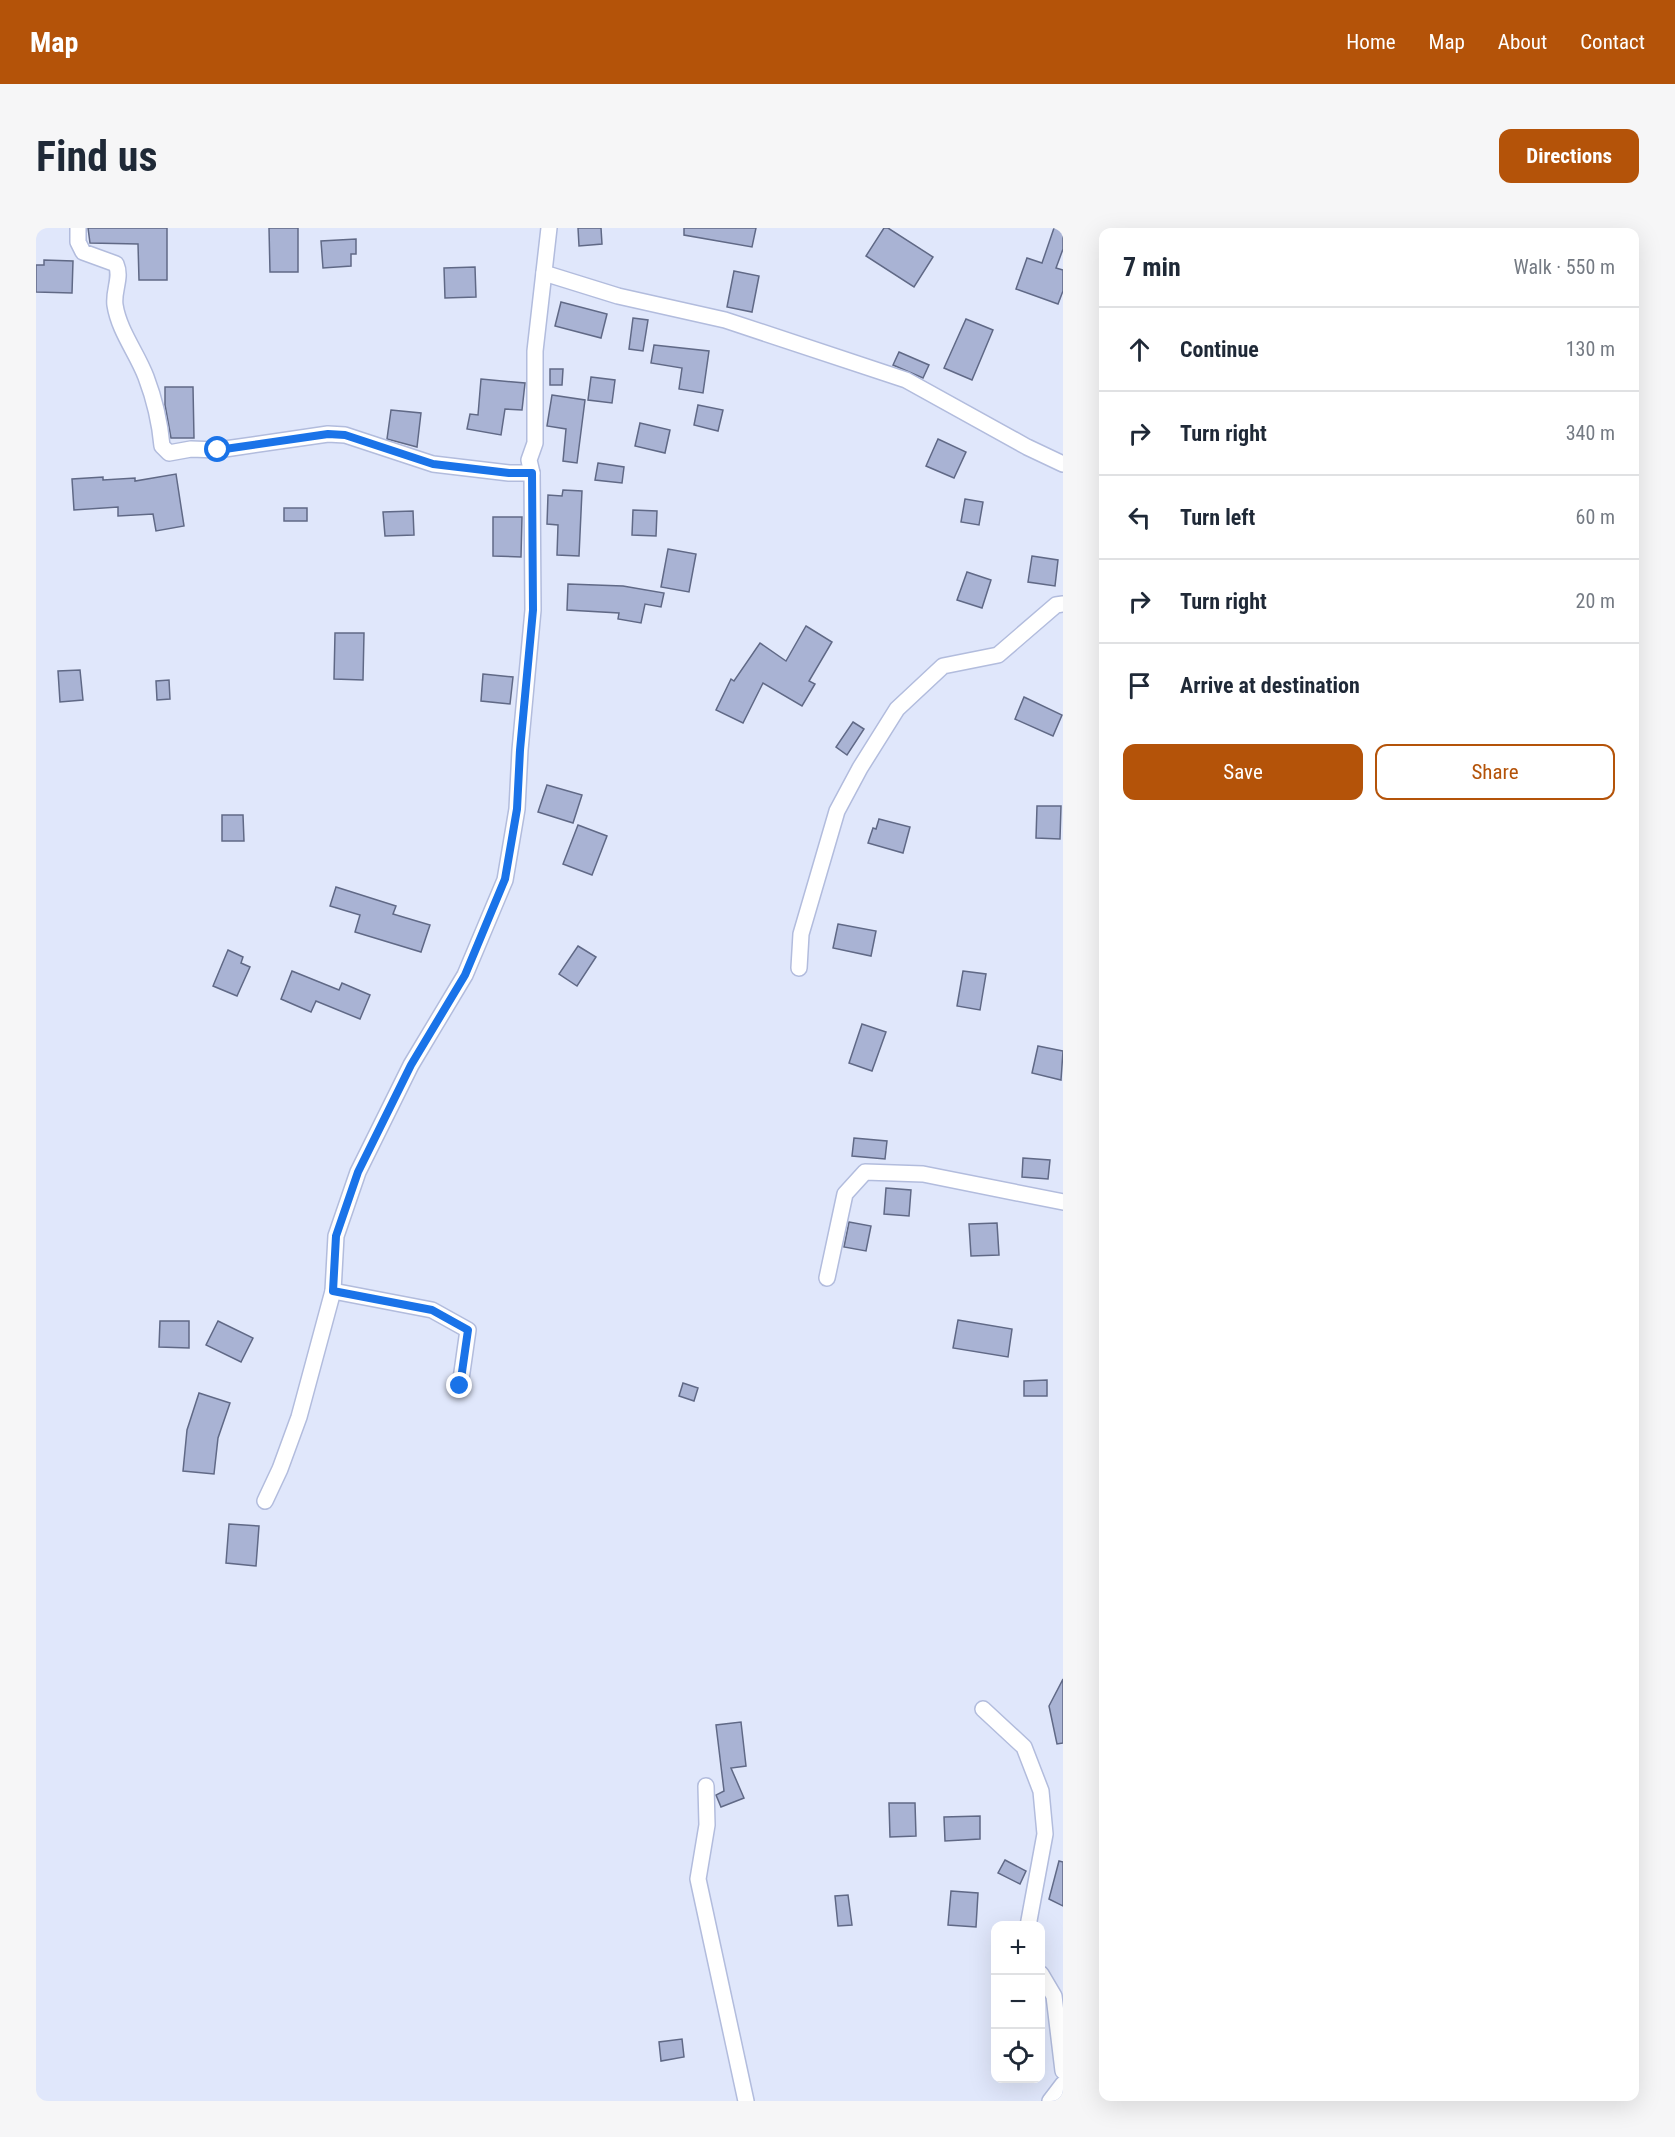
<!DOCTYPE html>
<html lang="en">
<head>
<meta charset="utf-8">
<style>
	:root { --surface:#fff; --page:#f6f6f7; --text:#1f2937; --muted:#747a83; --line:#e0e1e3; --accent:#b45309 }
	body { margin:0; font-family:"Roboto Condensed",sans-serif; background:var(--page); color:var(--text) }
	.controls { position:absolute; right:18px; bottom:18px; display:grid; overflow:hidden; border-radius:12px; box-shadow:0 6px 24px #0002 }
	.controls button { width:54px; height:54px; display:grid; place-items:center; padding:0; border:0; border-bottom:2px solid var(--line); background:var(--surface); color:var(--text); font:30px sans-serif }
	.stop { position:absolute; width:18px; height:18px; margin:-14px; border:4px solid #1a73e8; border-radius:50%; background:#fff }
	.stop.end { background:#1a73e8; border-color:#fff; box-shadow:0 2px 6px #0008 }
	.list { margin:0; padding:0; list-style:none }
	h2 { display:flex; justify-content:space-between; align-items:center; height:78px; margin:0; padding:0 24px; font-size:26px }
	h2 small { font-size:20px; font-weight:400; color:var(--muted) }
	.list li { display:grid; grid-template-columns:39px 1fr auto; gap:18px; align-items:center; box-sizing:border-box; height:84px; padding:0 24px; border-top:2px solid var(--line) }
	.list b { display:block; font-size:22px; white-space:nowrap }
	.list em { font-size:20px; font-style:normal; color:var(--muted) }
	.actions { display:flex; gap:12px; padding:18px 24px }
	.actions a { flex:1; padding:14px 0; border:2px solid var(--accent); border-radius:12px; text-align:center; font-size:21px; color:var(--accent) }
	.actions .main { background:var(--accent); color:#fff }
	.icon { flex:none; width:33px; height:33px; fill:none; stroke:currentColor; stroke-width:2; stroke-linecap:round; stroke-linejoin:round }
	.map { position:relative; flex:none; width:1027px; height:1873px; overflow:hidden; border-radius:12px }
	header { display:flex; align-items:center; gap:36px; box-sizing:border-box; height:84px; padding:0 30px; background:var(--accent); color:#fff }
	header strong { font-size:28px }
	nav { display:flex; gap:33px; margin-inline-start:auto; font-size:21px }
	.intro { display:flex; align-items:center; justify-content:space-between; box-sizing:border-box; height:144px; padding:0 36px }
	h1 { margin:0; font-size:42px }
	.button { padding:15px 27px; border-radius:12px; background:var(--accent); color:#fff; font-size:21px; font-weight:700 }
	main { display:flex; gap:36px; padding:0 36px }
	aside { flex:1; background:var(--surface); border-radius:12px; box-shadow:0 6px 24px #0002 }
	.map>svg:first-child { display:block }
	.building { fill:#a9b3d4; stroke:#606986; stroke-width:1.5 }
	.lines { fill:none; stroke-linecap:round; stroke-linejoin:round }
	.minor-casing { stroke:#b2bcdd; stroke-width:18 }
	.minor { stroke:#fff; stroke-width:15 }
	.route { stroke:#1a73e8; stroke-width:8 }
</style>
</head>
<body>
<header>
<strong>Map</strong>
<nav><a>Home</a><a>Map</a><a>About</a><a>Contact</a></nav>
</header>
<div class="intro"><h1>Find us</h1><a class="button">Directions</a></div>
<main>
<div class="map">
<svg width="1027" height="1873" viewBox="0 0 1027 1873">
	<rect width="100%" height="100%" fill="#e0e7fb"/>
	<g class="building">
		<polygon points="52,0 131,0 131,52 103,52 102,16 54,15"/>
		<polygon points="233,0 262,0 262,44 234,44"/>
		<polygon points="542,0 565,0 566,16 543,18"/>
		<polygon points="648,0 720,0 716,19 648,7"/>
		<polygon points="848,0 852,0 897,29 878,59 830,28"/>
		<polygon points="1018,0 1027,0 1027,21 1020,40 1027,42 1027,63 1022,76 980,61 991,30 1006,35"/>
		<polygon points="320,11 320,26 315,26 315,38 287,40 285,13"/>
		<polygon points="8,32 37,33 36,65 0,64 0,37 8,37"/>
		<polygon points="439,39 440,69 409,70 408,40"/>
		<polygon points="698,43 723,48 716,84 691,79"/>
		<polygon points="525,74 571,86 565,110 519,98"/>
		<polygon points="597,90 612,92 607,123 593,121"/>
		<polygon points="930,91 957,102 936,152 908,140"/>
		<polygon points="618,117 673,123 667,165 643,161 646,140 615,135"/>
		<polygon points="863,124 893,137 887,150 857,137"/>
		<polygon points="514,141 527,141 526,157 514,157"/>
		<polygon points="555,149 579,152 576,175 552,172"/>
		<polygon points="445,151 489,155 486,182 469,181 465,207 431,201 434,186 442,187"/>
		<polygon points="129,159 157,159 158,210 135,210 129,177"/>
		<polygon points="516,167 549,172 541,235 527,233 530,201 511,198"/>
		<polygon points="662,177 687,182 682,203 658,197"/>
		<polygon points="355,182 385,185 381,219 351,211"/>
		<polygon points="604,195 634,202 629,225 599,218"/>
		<polygon points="902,211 930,224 918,250 890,238"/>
		<polygon points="562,235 588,239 586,255 559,252"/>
		<polygon points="140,246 148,298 120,303 117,286 82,288 82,279 38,282 36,251 67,249 67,252 99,250 99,253"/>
		<polygon points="527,262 546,263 543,328 521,327 522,297 511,296 512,267 526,268"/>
		<polygon points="929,271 947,274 943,297 925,294"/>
		<rect x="248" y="280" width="23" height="13"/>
		<polygon points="597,282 621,283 620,308 596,307"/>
		<polygon points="377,283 378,307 349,308 347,284"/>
		<polygon points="457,289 486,289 485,329 457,328"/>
		<polygon points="632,321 660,326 653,364 625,359"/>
		<polygon points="996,328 1022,332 1019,358 992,354"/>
		<polygon points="931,344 955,352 946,380 921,372"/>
		<polygon points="532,356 587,358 628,365 625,379 609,376 605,395 582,391 583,385 531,382"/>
		<polygon points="770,398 796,414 773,453 779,456 766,478 727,455 707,495 680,482 695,451 698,453 724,415 750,433"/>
		<polygon points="299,405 328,405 327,452 298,451"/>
		<polygon points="44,442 47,472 24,474 22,443"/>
		<polygon points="447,446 477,449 474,476 445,473"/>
		<polygon points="133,452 134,471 121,472 120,453"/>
		<polygon points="988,469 1026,487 1017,508 979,491"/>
		<polygon points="817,494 828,501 811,527 800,519"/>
		<polygon points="511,557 546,567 537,595 502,584"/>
		<polygon points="1001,578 1025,578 1024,611 1000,610"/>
		<polygon points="186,587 207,587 208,613 186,613"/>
		<polygon points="843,591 874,599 867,625 832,615 837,600 840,601"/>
		<polygon points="542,597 571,608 556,647 527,636"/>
		<polygon points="300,659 360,678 357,686 394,697 385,724 319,704 324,687 294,678"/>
		<polygon points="802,696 840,703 835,728 797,720"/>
		<polygon points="542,718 560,729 541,758 523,746"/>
		<polygon points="192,722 207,729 205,735 214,739 201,768 177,758"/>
		<polygon points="256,743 303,762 306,755 334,767 324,791 280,773 275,784 245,771"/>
		<polygon points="927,743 950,746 944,782 921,778"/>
		<polygon points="826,796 850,804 836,843 813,835"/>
		<polygon points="1002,818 1027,823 1025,852 996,845"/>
		<polygon points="818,910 851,913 849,931 816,928"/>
		<polygon points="987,930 1014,932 1012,951 986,949"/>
		<polygon points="850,960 875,962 873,988 848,986"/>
		<polygon points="813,994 835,998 830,1023 808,1019"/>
		<polygon points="961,995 963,1027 935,1028 933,996"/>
		<polygon points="922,1092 976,1101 972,1129 917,1120"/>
		<polygon points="124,1093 153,1093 153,1120 123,1119"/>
		<polygon points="182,1093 217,1110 205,1134 170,1117"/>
		<polygon points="1011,1152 1011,1168 988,1168 988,1153"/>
		<polygon points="647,1155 662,1160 658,1173 643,1168"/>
		<polygon points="163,1165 194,1175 182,1210 178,1246 147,1243 151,1202"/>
		<polygon points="193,1296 223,1298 220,1338 190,1335"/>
		<polygon points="1027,1451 1027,1515 1021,1516 1013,1478"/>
		<polygon points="705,1494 710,1538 695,1540 708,1570 685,1579 680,1567 688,1563 680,1497"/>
		<polygon points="853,1575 879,1575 880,1608 854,1609"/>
		<polygon points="944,1588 944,1611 909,1613 908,1589"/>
		<polygon points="969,1632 990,1643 984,1656 962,1645"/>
		<polygon points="1023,1633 1027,1634 1027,1678 1013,1671"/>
		<polygon points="915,1663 942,1665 940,1699 912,1697"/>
		<polygon points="812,1667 816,1697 802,1698 799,1668"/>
		<polygon points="646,1811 648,1829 625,1833 623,1814"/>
	</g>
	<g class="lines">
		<g class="minor-casing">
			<g id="minor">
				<path d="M 42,0 L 42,14 L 47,24 L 80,36 C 86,50 77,62 79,77 C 83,103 101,125 110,149 C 118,170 124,196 126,218 L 133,225 L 155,221 L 182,222 L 292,206 L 309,207 L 397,236 L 473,245 L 496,245"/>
				<polyline points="508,45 582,68 689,92 870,152 991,219 1027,236"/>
				<polyline points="763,740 765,706 801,583 824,540 861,481 907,438 962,427 1020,377 1027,376"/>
				<polyline points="791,1050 809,966 829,944 887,946 1027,974"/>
				<polyline points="297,1063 396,1082 432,1102 424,1158"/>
				<polyline points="229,1273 244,1241 263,1189 297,1063 300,1008 322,944 375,837 429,747 469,652 481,581 484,522 497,382 496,245 493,232 499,215 499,123 513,0"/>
				<polyline points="947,1481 988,1519 1005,1563 1009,1606 992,1698"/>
				<polyline points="670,1558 671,1597 662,1651 710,1873"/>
				<polyline points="1005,1746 1018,1768 1027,1843"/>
				<polyline points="1014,1873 1027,1856"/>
			</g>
		</g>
		<use href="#minor" class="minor"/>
	</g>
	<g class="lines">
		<polyline class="route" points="182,222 292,206 309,207 397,236 473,245 496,245 497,382 484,522 481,581 469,651 429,747 375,837 322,944 300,1008 297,1063 396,1082 432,1102 424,1158"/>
	</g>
</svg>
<div class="controls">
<button>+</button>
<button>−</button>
<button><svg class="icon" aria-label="locate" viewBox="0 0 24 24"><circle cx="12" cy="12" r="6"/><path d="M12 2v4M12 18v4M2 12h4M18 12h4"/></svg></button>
</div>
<div class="stop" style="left:182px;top:222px"></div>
<div class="stop end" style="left:424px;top:1158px"></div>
</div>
<aside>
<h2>7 min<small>Walk · 550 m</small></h2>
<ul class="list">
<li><svg class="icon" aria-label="ahead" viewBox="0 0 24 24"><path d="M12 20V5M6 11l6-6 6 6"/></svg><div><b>Continue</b></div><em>130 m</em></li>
<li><svg class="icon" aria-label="right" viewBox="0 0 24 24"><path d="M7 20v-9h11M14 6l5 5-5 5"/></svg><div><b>Turn right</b></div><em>340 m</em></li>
<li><svg class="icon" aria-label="left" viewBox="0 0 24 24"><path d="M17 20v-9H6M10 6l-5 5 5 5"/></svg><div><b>Turn left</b></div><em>60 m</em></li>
<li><svg class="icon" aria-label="right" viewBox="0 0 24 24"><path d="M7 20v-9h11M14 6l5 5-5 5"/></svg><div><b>Turn right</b></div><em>20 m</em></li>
<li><svg class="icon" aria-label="arrive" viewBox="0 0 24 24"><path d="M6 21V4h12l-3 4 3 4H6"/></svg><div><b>Arrive at destination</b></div></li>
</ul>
<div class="actions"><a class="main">Save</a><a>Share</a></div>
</aside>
</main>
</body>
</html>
